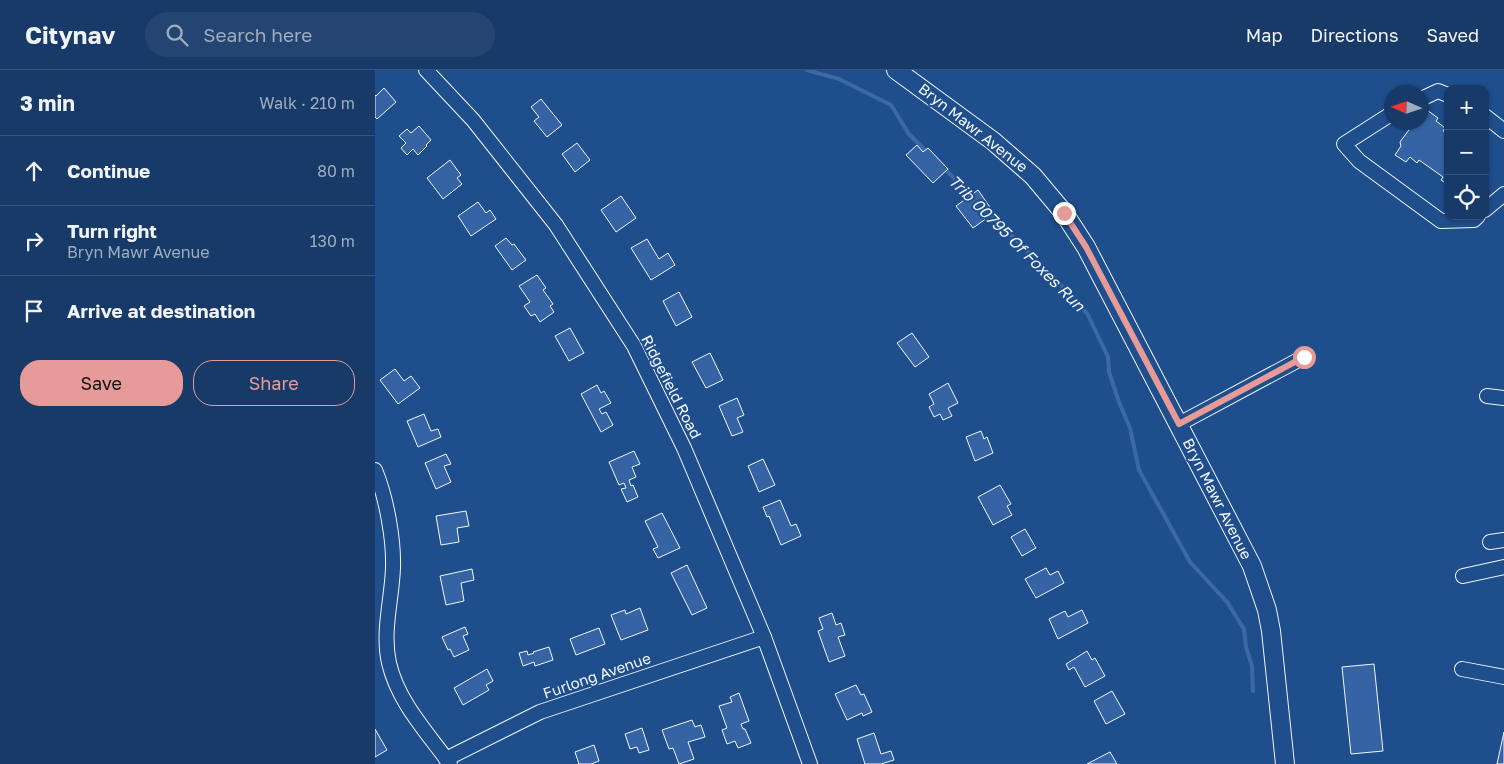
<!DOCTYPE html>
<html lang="en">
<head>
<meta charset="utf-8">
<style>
	:root { --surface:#173a69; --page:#244571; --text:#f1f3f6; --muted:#9eadc0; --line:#36547d; --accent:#e69b98 }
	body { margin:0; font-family:"Golos Text",sans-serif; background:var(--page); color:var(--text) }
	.controls { position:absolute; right:15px; top:15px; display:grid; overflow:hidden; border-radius:10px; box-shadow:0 1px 4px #0004 }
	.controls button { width:45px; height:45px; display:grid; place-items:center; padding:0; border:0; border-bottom:1px solid var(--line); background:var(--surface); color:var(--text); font:25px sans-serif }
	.compass { position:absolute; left:1009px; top:15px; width:45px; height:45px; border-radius:50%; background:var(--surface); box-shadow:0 1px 4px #0004; rotate:273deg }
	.stop { position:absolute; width:15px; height:15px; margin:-11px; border:4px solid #e69b98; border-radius:50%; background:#fff }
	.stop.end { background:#e69b98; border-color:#fff; box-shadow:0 1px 5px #0008 }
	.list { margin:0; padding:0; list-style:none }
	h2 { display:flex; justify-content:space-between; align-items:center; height:65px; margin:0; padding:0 20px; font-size:21px }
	h2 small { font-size:16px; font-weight:400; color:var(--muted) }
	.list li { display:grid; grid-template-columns:32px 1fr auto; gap:15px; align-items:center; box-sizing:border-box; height:70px; padding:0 20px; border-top:1px solid var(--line) }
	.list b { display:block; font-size:19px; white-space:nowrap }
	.list p { margin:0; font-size:16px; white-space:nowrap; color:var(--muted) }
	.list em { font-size:16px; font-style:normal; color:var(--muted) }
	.actions { display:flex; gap:10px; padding:15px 20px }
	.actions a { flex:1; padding:11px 0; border:1px solid var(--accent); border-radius:20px; text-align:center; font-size:18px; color:var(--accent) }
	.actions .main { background:var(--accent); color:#111 }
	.icon { flex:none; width:28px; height:28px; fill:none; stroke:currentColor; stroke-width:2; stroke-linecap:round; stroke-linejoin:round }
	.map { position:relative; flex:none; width:1129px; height:694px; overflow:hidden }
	header { display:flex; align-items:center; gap:30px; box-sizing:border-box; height:70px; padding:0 25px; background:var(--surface); border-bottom:1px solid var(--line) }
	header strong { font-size:24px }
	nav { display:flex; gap:28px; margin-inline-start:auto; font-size:18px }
	.search { width:350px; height:45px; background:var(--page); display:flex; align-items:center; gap:12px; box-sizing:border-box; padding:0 18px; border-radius:28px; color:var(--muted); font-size:19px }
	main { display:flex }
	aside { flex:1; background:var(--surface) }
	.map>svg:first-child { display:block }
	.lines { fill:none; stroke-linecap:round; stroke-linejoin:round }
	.stream { stroke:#3b69a3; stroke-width:4 }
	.building { fill:#3563a3; stroke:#f2f6ff }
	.minor-casing { stroke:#f2f6ff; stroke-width:16 }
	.major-casing { stroke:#f2f6ff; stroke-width:20 }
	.minor { stroke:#1f4e8c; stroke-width:14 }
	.major { stroke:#1f4e8c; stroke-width:18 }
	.route { stroke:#e69b98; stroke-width:6 }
	.labels { text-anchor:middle; stroke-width:4; stroke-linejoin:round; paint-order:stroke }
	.street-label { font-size:15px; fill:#f2f6ff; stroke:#1f4e8c }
	.water-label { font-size:16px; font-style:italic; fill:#f2f6ff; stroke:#1f4e8c }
</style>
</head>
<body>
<header>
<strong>Citynav</strong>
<div class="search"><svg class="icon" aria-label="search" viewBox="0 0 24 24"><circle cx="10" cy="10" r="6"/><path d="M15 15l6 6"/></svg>Search here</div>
<nav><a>Map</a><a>Directions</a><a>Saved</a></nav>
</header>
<main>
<aside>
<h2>3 min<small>Walk · 210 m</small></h2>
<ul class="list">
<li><svg class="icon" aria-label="ahead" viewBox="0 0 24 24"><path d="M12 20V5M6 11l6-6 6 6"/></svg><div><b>Continue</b></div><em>80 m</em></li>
<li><svg class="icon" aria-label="right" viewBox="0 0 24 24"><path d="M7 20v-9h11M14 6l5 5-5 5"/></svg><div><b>Turn right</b><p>Bryn Mawr Avenue</p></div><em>130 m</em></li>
<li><svg class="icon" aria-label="arrive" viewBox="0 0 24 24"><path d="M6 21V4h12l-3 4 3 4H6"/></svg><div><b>Arrive at destination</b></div></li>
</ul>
<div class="actions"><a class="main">Save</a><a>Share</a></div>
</aside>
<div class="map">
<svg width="1129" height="694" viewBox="0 0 1129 694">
	<rect width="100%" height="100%" fill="#1f4e8c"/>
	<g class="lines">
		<g class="stream">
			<polyline points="432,0 464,9 516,35 534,64 553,83"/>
			<polyline points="569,98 599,129"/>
			<polyline points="613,142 699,228 713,245 733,287 734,302 744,332 755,358 764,400 815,492 852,532 869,559 871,577 877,596 878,621"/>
		</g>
	</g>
	<g class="building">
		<polygon points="9,18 21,32 2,49 0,47 0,25 1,26"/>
		<polygon points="166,29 187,55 172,67 159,51 164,47 156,37"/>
		<polygon points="1052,40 1063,48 1061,51 1070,58 1068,61 1073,64 1073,115 1066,110 1068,107 1044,90 1042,93 1035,87 1031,92 1020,85 1026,76 1025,72 1039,53 1042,55 1044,52 1046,52 1046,48"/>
		<polygon points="44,56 56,70 51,75 52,76 43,85 38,79 32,85 26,78 31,73 24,66 32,59 36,63"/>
		<polygon points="202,73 215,90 200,102 187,84"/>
		<polygon points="542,75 548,82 553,78 573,99 558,113 531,85"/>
		<polygon points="75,90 86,105 82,108 87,114 68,129 52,108"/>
		<polygon points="603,120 619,143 598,158 581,136"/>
		<polygon points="246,126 261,148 241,162 226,140"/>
		<polygon points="103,132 111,143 115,140 121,149 96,166 83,146"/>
		<polygon points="131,168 137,175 139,174 151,190 137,200 120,176"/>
		<polygon points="272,169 284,189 293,183 300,195 276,210 256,178"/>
		<polygon points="162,205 171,218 168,220 178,234 175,236 179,242 165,252 160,244 156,246 149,236 155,232 144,216"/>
		<polygon points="304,222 317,247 301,256 288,231"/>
		<polygon points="195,258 209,283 194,291 180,266"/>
		<polygon points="537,263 554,287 540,297 522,273"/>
		<polygon points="335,283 348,310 331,318 317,292"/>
		<polygon points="20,299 29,311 36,306 45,318 23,334 5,310"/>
		<polygon points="573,313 583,333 573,338 577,346 568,350 565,344 559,347 554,337 559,334 554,324"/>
		<polygon points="222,315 226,323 229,321 236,333 224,339 227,344 231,342 238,355 226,362 206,324"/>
		<polygon points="362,328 369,345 362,348 368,362 357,366 344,336"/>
		<polygon points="49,344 56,361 63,359 66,367 43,377 32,351"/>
		<polygon points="606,361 609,369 612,367 618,383 600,391 591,367"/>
		<polygon points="259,381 265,394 257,397 261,407 254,410 256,416 258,415 263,427 252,432 246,419 251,418 249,413 244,415 234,392"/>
		<polygon points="71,384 76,394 69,396 76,412 61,419 50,393"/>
		<polygon points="388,389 400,415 384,422 373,396"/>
		<polygon points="625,415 636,434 632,436 637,445 618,455 603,427"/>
		<polygon points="405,430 416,456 421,454 426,466 406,475 394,446 392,447 388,437"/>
		<polygon points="91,441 94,456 82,458 84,472 66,475 61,446"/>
		<polygon points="287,443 305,478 283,488 278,479 283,477 270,451"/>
		<polygon points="650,459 661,478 647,486 636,467"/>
		<polygon points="312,495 332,538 317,545 296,503"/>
		<polygon points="671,498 675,505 683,501 689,513 661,528 650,509"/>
		<polygon points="97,499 99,510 86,513 89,531 71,535 65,506"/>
		<polygon points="265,538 273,560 246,570 236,545 250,540 251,544"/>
		<polygon points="707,540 713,553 683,569 674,549 690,541 693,547"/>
		<polygon points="457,543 461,555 466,553 470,565 463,567 470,586 454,592 443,561 448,559 444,548"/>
		<polygon points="90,557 93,564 88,566 94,580 79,587 75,579 73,580 67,567"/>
		<polygon points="224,558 230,574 201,585 195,569"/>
		<polygon points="174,577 178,590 160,596 159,592 148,596 144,583 152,581 153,585 159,583 158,582"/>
		<polygon points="712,581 717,590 720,588 730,606 710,617 699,597 694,600 691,594"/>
		<polygon points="999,594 1008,681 976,684 967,597"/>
		<polygon points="112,599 118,611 111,615 114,620 88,635 79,618"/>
		<polygon points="481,615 486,625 489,624 497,642 488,646 487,643 472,650 460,624"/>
		<polygon points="737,621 750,644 731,654 719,631"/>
		<polygon points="364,623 374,651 366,654 368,659 370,659 376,673 363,678 360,671 352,674 347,660 352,658 344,636 357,632 355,627"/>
		<polygon points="317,650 320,657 326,655 330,667 313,672 319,689 304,694 298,678 294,679 287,660"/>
		<polygon points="267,658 274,680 264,683 262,677 255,679 250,664"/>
		<polygon points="0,659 12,680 0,687"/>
		<polygon points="1129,662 1129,694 1122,694"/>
		<polygon points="499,663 506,684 516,681 519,690 506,694 490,694 482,669"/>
		<polygon points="219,675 224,691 216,694 204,694 200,682"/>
		<polygon points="735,682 742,694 712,694"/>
	</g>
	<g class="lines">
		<g class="minor-casing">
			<g id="minor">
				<polyline points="51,0 98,50 181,155 259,276 309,378 389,567 435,694"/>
				<polyline points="1046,29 1063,21 1073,25"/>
				<polyline points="1016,44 969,74 984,91 1066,151 1099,150 1103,146"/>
				<polyline points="1110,46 1129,61"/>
				<polyline points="1110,140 1129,124"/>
				<polyline points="1112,326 1129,328"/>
				<polyline points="804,354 929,287"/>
				<path d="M 0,400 C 11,426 19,469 18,498 C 17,529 7,561 14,593 C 23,632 52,662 75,694"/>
				<polyline points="1115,472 1129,470"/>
				<polyline points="1088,506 1129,497"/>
				<polyline points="1087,599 1129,607"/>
				<polyline points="71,689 165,642 389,567"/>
			</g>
		</g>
		<g class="major-casing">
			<polyline id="major" points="521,0 618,71 658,106 689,143 711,177 877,496 892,540 896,561 910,694"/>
		</g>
		<use href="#minor" class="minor"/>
		<use href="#major" class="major"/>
	</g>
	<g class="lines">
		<polyline class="route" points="689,143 711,177 804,354 929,287"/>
	</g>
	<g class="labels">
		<g class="street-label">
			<text transform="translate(598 58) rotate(38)" y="5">Bryn Mawr Avenue</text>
			<text transform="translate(296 317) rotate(63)" y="5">Ridgefield Road</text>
			<text transform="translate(842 429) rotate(63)" y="5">Bryn Mawr Avenue</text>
			<text transform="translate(222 606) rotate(-19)" y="5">Furlong Avenue</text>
		</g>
		<g class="water-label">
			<text transform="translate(642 173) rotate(45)" y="6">Trib 00795 Of Foxes Run</text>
		</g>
	</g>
</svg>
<div class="controls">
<button>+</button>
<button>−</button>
<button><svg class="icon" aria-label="locate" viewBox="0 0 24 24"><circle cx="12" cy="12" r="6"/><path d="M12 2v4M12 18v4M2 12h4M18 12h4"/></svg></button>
</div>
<svg class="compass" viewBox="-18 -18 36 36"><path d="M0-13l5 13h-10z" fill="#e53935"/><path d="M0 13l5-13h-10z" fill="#9eadc0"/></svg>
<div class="stop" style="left:929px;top:287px"></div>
<div class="stop end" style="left:689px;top:143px"></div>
</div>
</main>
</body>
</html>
